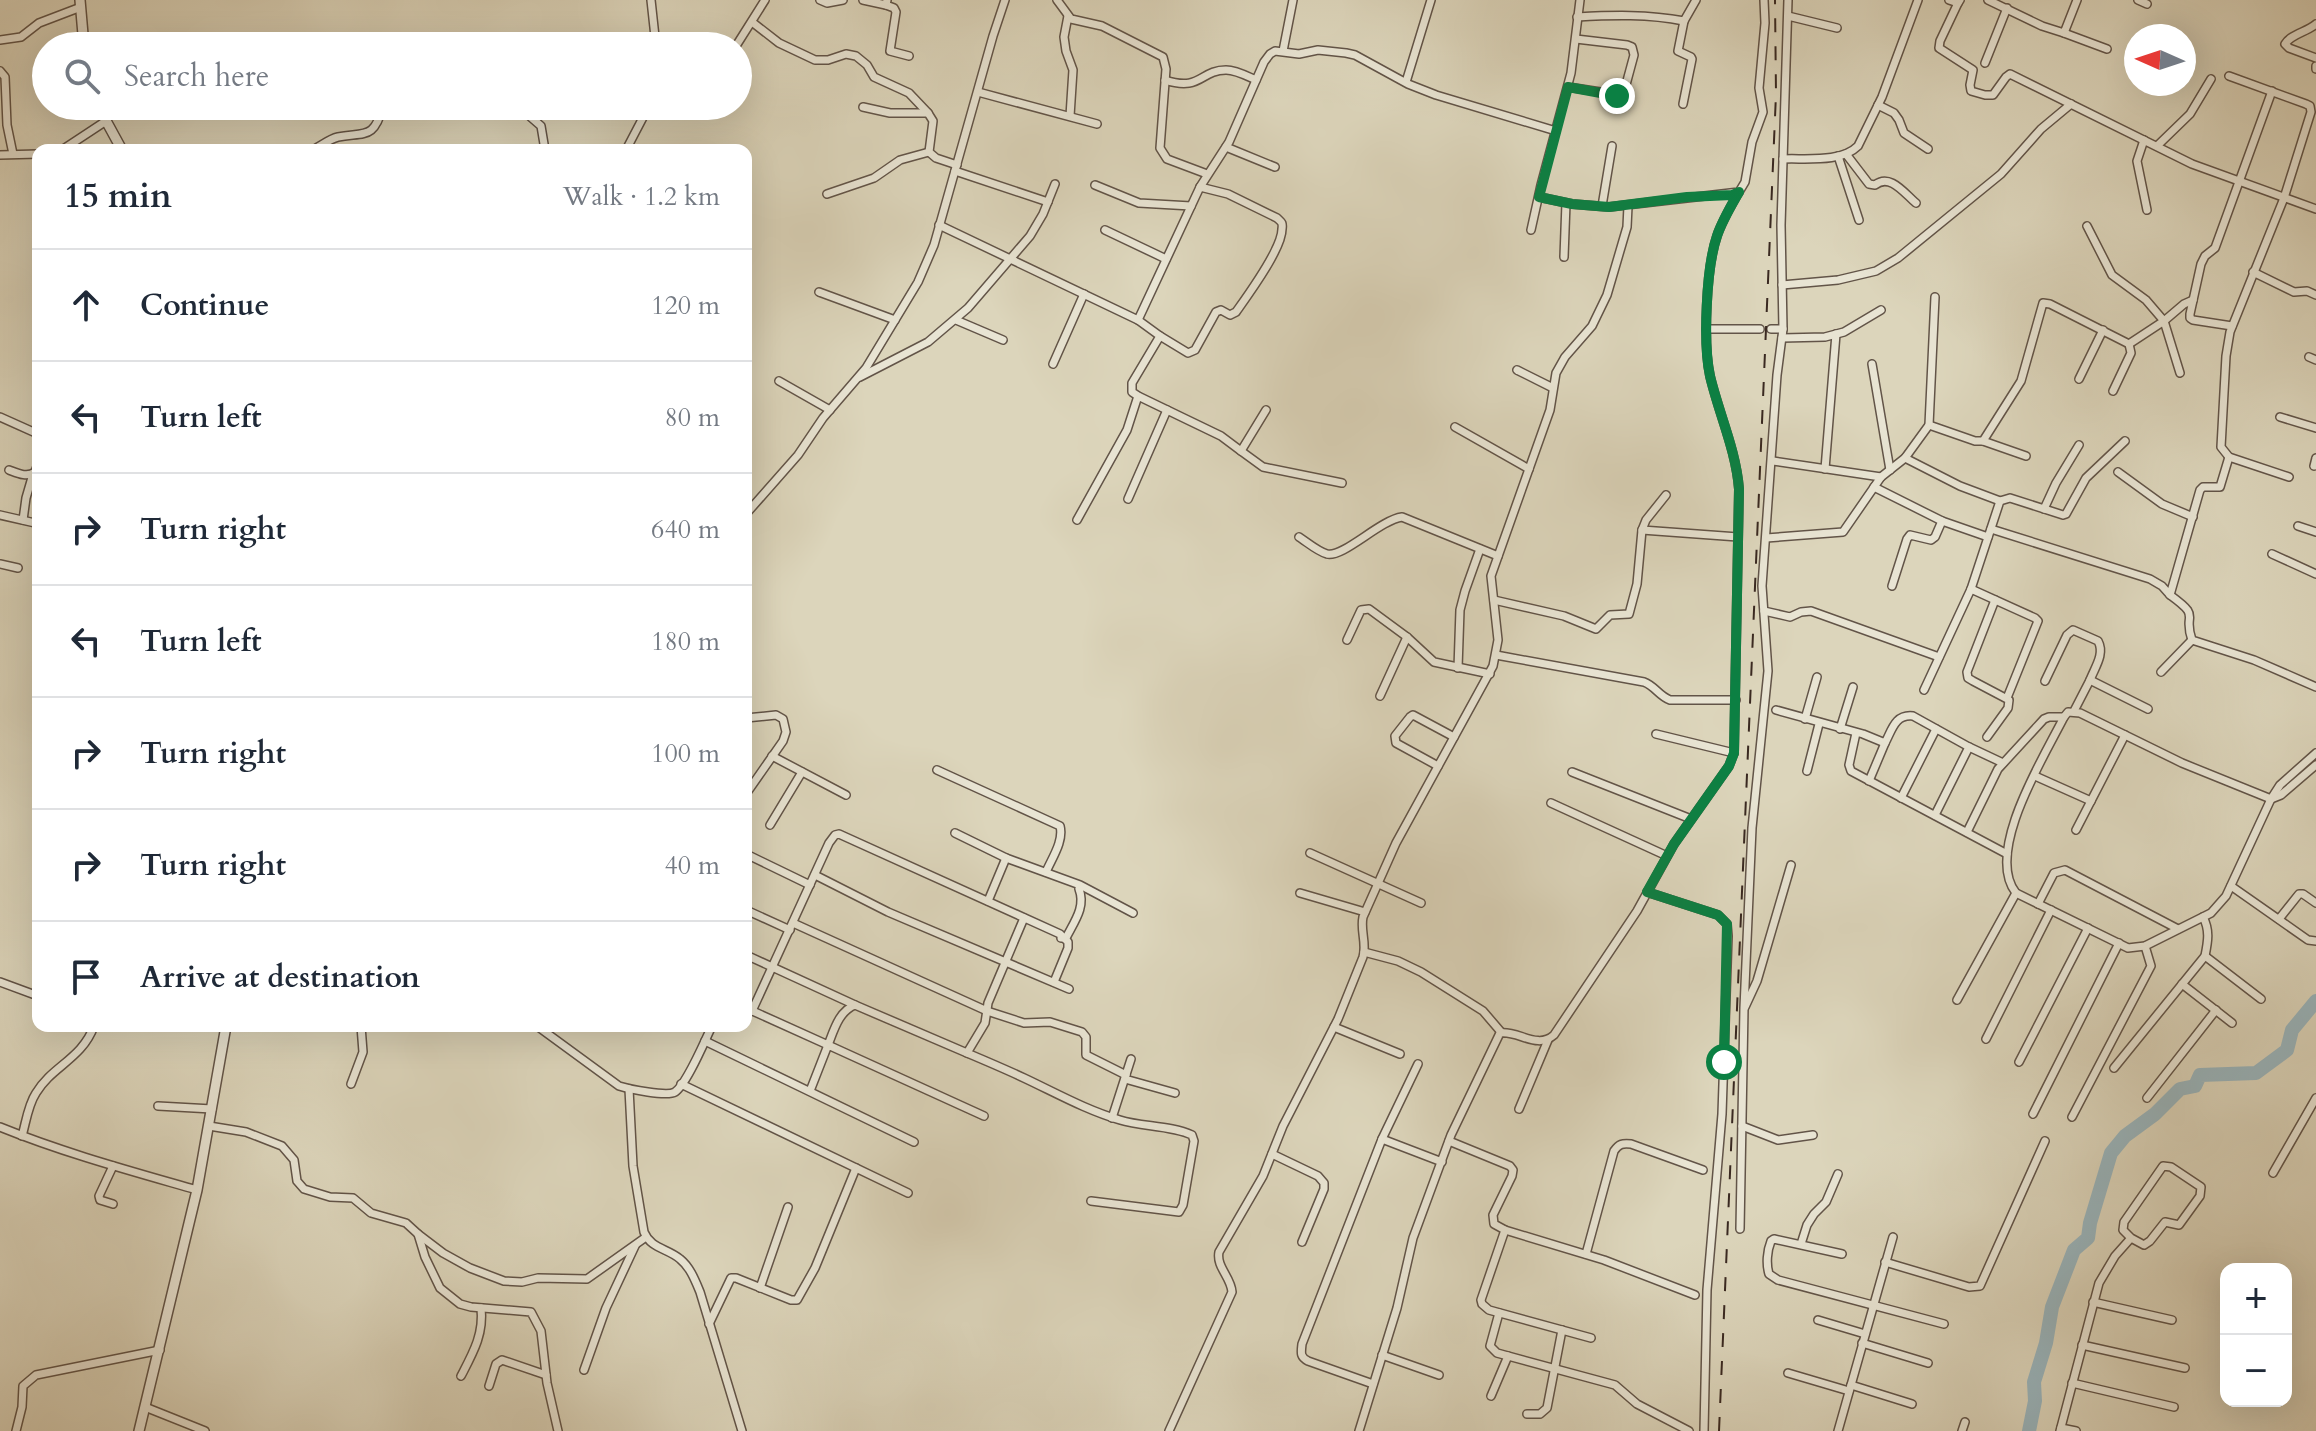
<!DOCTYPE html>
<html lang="en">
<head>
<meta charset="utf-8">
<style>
	:root { --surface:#fff; --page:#f6f6f7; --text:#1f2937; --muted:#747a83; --line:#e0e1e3 }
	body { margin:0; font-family:Cardo,serif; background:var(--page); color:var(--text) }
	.controls { position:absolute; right:24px; bottom:24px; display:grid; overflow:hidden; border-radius:16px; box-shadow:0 8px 32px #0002 }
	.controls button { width:72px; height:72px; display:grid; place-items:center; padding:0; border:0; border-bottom:2px solid var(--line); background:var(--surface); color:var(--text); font:40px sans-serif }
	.compass { position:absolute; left:2124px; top:24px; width:72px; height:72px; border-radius:50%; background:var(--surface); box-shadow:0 8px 32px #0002; rotate:273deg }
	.stop { position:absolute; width:24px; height:24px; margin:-18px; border:6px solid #0b8043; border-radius:50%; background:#fff }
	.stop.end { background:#0b8043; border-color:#fff; box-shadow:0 2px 8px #0008 }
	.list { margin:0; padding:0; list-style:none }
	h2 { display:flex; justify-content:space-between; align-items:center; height:104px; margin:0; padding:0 32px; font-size:34px }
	h2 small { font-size:26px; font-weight:400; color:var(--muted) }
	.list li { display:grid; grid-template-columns:52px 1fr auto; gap:24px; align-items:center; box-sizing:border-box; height:112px; padding:0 32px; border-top:2px solid var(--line) }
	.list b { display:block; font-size:30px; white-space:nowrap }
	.list em { font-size:26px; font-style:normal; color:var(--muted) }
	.icon { flex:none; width:44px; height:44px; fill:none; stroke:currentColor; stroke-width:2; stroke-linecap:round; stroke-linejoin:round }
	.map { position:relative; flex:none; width:2316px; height:1431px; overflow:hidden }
	.search { position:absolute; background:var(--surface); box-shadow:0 8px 32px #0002; left:32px; top:32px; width:720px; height:88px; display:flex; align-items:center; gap:20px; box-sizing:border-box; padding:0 28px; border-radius:44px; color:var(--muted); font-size:30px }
	.panel { position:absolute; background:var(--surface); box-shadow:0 8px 32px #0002; left:32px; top:144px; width:720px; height:888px; border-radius:16px }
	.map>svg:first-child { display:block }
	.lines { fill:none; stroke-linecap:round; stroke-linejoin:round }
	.river { stroke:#99b5bd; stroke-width:14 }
	.minor-casing { stroke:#625448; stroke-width:10 }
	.tertiary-casing { stroke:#625448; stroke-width:12 }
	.minor { stroke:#e8e4d3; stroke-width:7 }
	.tertiary { stroke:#e8e4d3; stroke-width:9 }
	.rail { stroke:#3a2921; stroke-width:2; stroke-dasharray:14 14; stroke-linecap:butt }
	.route { stroke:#0b8043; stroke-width:10 }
</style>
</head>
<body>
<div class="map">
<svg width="2316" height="1431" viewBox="0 0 2316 1431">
	<rect width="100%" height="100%" fill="#dcd5bb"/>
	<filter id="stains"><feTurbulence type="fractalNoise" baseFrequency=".0025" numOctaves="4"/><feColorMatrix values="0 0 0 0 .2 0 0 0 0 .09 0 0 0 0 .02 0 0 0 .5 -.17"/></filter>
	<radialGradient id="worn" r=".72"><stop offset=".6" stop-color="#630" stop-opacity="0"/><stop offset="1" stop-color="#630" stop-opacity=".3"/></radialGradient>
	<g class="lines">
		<polyline class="river" points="2029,1431 2035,1401 2034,1382 2046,1343 2052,1307 2074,1250 2088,1238 2090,1223 2111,1153 2125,1136 2155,1114 2180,1089 2195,1086 2200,1075 2256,1073 2287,1050 2292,1030 2316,1001"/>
		<g class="minor-casing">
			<g id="minor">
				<polyline points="651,0 656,46"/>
				<polyline points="820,0 827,3 843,0"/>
				<polyline points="863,0 886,5"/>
				<polyline points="887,0 886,5 894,8 896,12 890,51 909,56"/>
				<polyline points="1057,0 1071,19 1102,26 1163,57 1166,69 1160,148 1167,159 1207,174"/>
				<polyline points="1949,0 1958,3 1960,0"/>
				<polyline points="1988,0 2042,26 2064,33 2077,0"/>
				<polyline points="2138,0 2147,4"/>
				<polyline points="1958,3 1940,41 1939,48 1973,70 1970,85 1971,91 1985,95 1993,95 2006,77 2010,74 2192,164 2316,209"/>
				<polyline points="1068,16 1064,37 1066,51 1073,70 1070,116"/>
				<polyline points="1788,16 1837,28"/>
				<path d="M 1577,17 C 1613,15 1648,14 1684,21 L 1696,0"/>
				<polyline points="752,22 779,43 815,60 828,60 846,54 856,56 867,65 874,77 909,93 928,113"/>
				<path d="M 2316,24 C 2307,32 2291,34 2285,44 L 2289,48 L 2316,58"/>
				<polyline points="2064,33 2107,49"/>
				<polyline points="0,40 21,37 39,23 81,7"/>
				<polyline points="433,46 449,37 453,39 458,46"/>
				<polyline points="697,46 709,46"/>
				<polyline points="736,46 765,0"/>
				<polyline points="1283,51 1293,0"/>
				<polyline points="1985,63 2007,8"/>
				<polyline points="2316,66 2316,69"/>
				<polyline points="0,71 5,77 7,125 13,154"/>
				<polyline points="2229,76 2306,104 2310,106 2311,112 2284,198 2230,332 2226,356 2221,447 2229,457 2289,477"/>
				<path d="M 1165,80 C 1201,92 1200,70 1226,70 C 1236,70 1247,76 1256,80"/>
				<polyline points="1406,82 1431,0"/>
				<polyline points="1568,87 1620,95 1624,92 1634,55 1632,47 1627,45 1576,39"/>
				<polyline points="978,92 1097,124"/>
				<polyline points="1683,104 1692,59 1691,57 1678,51 1684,21"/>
				<polyline points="1878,105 1894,113 1899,120 1904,133 1928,149"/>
				<polyline points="518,106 541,126 545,150"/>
				<polyline points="863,107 890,113 928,113 933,121 929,152 936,158 957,165"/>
				<polyline points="2144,140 2137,161 2147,210"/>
				<polyline points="2157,146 2190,114 2211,79"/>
				<polyline points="1226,147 1275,167"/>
				<polyline points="62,150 106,121"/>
				<path d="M 313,150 C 321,146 329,139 338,137 C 365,132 374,140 383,106"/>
				<polyline points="626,150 649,106"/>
				<path d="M 1846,154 L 1869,184 L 1875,185 C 1890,173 1904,193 1916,203"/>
				<polyline points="0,155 38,154"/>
				<polyline points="1838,156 1859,220"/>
				<path d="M 1783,159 C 1806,158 1841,163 1858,146 L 1882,97 L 1918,0"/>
				<polyline points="955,171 1048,202"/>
				<polyline points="1095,185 1139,203 1191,206"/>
				<polyline points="827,194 874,178 900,160 929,152"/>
				<polyline points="1539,197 1572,204 1609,207 1739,192 1745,182 1752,142 1763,112 1759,88 1765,23 1764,0"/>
				<polyline points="1602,206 1612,146"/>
				<polyline points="939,225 1138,320 1200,187 1229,142 1264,62 1270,54 1275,51 1299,54 1318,50 1346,53 1355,55 1408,84 1436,95 1556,131"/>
				<polyline points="2087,226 2112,275 2146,300 2164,321 2180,373"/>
				<polyline points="1105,230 1166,259"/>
				<polyline points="1531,230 1541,185 1571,73 1580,0"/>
				<polyline points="1564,257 1566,203"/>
				<polyline points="2253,272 2294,292 2307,291 2316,295"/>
				<polyline points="1782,285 1838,280 1876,271 1898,258 2001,174 2041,129 2071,104"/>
				<polyline points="819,292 895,320"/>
				<polyline points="956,320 1003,340"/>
				<polyline points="1138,320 1160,336 1132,383 1132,392 1138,396 1221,436 1241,451 1266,410"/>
				<polyline points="2232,326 2193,320 2190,318 2190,314 2201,264 2205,256 2215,248 2272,91"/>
				<polyline points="1706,329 1760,329"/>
				<polyline points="1771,329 1783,329"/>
				<path d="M 1160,336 L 1188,353 L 1195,350 L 1216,312 L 1221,310 L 1230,315 L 1236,312 C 1248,295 1282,249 1282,229 C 1283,222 1281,222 1277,218 L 1228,194 L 1200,187"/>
				<polyline points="1782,338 1825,337 1844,332 1881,310"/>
				<polyline points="2309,357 2316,360"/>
				<polyline points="1053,364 1084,294"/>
				<polyline points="1872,364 1890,470"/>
				<polyline points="1517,370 1553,388"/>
				<polyline points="860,377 928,342 968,308 1030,236 1043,214 1055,184"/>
				<polyline points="2079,379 2103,330"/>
				<polyline points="779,381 830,410"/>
				<polyline points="2113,391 2131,353 2129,344"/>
				<polyline points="0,417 38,434"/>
				<polyline points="2280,417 2316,428"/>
				<polyline points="1929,425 1975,441 1983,441 2021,381 2043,303 2050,304 2129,344 2164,321 2184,304 2193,300"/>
				<polyline points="1455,427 1529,469"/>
				<polyline points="1983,441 2026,456"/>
				<polyline points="1241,451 1263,467 1342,483"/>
				<polyline points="1905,458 1960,486 2000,501"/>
				<polyline points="1773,461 1881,477"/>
				<polyline points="2314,466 2316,458"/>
				<polyline points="1825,469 1836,334"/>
				<path d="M 9,470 C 17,473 27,478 35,472 L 38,464"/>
				<polyline points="2118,472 2162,504 2193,517"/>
				<polyline points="1874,487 1942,521 1988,537"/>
				<polyline points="1128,499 1167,410"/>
				<polyline points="2044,509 2056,483 2079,445"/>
				<polyline points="746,514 798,455 823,418 866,368 918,282 934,245 993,36 1005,0"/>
				<polyline points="0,515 35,523"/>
				<polyline points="23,520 26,498 33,474"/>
				<polyline points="1077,520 1127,430 1138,396"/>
				<polyline points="2298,526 2316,532"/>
				<polyline points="1991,529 2150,579 2162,586 2170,595 2200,490 2203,487 2220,487 2229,457"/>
				<polyline points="1642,530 1738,537"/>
				<path d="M 1299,537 C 1307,542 1317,551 1327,554 C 1343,558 1380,520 1402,517 L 1498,556"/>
				<polyline points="1766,538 1843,532 1881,477 1905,458 1929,425 1935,297"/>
				<polyline points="2272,554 2316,574"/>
				<polyline points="0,564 18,568"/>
				<polyline points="1892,586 1907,539 1910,535 1931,540 1935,537 1942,521"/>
				<polyline points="1971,589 2035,618 2038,621 2007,698"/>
				<path d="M 2170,595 C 2203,619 2182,612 2192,640 L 2254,660 L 2316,687"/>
				<polyline points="1494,600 1564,616 1596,629 1610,615 1629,614 1637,584 1642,530 1646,520 1666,495"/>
				<polyline points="1764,611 1790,617 1801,612 1811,611 1939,657"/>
				<polyline points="1347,640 1361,610 1369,609 1407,637 1434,662 1490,674"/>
				<path d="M 1496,655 L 1644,682 C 1655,686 1659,696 1670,700 L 1736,700"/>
				<polyline points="1458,668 1460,610 1465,591 1480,549"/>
				<polyline points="2161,672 2192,640"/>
				<path d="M 2045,681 L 2067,635 L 2073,630 L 2098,641 C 2105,654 2095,667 2090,680"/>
				<polyline points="1924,690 1971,589 2000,501 2010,498 2063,515 2066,514 2086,478 2125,441"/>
				<polyline points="1380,696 1407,637"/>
				<path d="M 1776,710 L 1863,734 L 1885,743 C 1892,730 1895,714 1913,716 L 1969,747 L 2003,763"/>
				<polyline points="2074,711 2090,680 2148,709"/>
				<polyline points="2064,717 2068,712 2080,713 2182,763 2271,799 2281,795 2316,765"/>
				<polyline points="746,718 776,715 783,719 786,732 783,741 746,794"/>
				<polyline points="1805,719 1817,677"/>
				<polyline points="1840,729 1853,687"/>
				<polyline points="1856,733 1849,765 1851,771 2007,854"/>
				<polyline points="1656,734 1734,753"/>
				<polyline points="1987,737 2008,708 2009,700 1973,681 1968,678 1967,672 1995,600"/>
				<polyline points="772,756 846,795"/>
				<polyline points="1438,766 1396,743 1395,736 1410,717 1413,715 1454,737"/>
				<path d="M 937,770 L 1060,826 C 1064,841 1052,858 1046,872"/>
				<polyline points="1807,771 1819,724"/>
				<polyline points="1572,772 1691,819"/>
				<polyline points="2035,776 2091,801"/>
				<polyline points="1869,781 1885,743"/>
				<polyline points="1901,798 1936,729"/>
				<polyline points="1551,803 1667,856"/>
				<polyline points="1935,815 1969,747"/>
				<polyline points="770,825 802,772"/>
				<polyline points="2076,830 2125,735"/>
				<path d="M 1967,832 L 1998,769 L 2044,719 L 2049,717 L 2064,717 C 2044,757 1984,852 2016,893 L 2128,948 L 2145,946 L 2211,913 L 2226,896 L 2271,799 L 2280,785 L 2316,753"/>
				<polyline points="955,833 1006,858"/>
				<polyline points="1310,853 1421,903"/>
				<polyline points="746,854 810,885"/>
				<polyline points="815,875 888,912 1069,989"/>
				<polyline points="2231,886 2308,940 2316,941"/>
				<polyline points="1647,892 1718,915 1727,924 1728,936 1722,1114 1707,1290 1704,1431"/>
				<polyline points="1300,893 1365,912"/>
				<polyline points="988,901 1006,858 1080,885 1133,913"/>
				<polyline points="2038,904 2054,873 2065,870 2178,929"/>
				<polyline points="746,910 790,930"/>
				<polyline points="2279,919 2299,894 2303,894 2316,903"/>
				<polyline points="793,923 987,1011 1024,1023 1050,1022 1082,1032 1086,1037 1086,1055 1126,1075"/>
				<path d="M 1061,938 L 1066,938 C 1074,922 1086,907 1079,889"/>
				<polyline points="1364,952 1398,961 1421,972 1483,1011 1501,1032"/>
				<polyline points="746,955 855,1005"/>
				<polyline points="2205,956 2261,999"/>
				<polyline points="0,982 38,996"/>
				<polyline points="2182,984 2232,1023"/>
				<polyline points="1957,1000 2016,893"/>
				<polyline points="1745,1007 1757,981 1791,865"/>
				<path d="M 746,1008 L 828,1045 C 834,1030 839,1011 855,1005 L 967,1053 L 985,1023 L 988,1003 L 1024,918"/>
				<polyline points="752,1011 829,843 835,835 839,834 1060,934 1068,942 1068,948 1054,982"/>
				<path d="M 537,1026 L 619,1086 C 629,1089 667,1097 675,1092 C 687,1084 705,1040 712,1026"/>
				<polyline points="1334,1027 1400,1054"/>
				<polyline points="1986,1039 2051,910"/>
				<polyline points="705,1041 914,1142"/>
				<path d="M 967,1053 C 986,1061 1005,1069 1024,1078 C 1056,1093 1086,1110 1120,1120 C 1142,1127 1170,1125 1192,1135 L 1194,1141 L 1183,1205 L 1179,1212 L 1091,1201"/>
				<polyline points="2019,1062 2088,928"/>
				<polyline points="1418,1064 1382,1139 1442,1162"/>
				<path d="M 2114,1068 L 2205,956 C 2208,941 2210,930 2203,917"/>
				<polyline points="1125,1079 1175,1093"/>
				<polyline points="351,1084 363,1052 361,1026"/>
				<polyline points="681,1084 908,1193"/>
				<path d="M 629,1089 L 633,1166 L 644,1232 C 651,1249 667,1248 680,1259 C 690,1267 695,1280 700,1292 L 742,1431"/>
				<polyline points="810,1091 828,1045 984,1116"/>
				<polyline points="2147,1098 2216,1010"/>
				<polyline points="158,1106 212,1109"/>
				<polyline points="1519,1109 1548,1040"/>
				<polyline points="2033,1114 2119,943"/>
				<polyline points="2072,1117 2151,966 2145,946"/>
				<polyline points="1112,1118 1131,1059"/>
				<polyline points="209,1126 246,1132 282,1146 294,1160 297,1181 304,1189 330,1197 353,1198 371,1213 406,1223 418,1234 425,1257 440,1288 460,1304 471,1307 531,1312 541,1331 547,1383 558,1431"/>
				<polyline points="1742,1126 1778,1140 1813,1135"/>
				<path d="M 0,1127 C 64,1153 131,1171 197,1190"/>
				<path d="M 22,1136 C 26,1122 28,1105 36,1093 C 52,1066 82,1059 94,1026"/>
				<polyline points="1449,1141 1510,1166 1513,1170 1512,1176 1493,1215 1494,1224 1505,1230 1481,1300 1482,1304 1489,1310 1591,1338"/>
				<polyline points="1272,1154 1318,1176 1324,1183 1324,1189 1302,1242"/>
				<polyline points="113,1166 99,1196 100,1200 113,1204"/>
				<polyline points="2273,1173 2316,1098"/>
				<polyline points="1740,1229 1744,1008 1752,828 1768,671 1762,586 1777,375 1783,329 1781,225 1788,0"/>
				<polyline points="1505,1230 1604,1260 1695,1295"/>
				<polyline points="418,1234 443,1253 470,1268 504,1281 522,1282 538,1278 587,1279 646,1237"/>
				<polyline points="1801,1244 1807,1225 1814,1214 1826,1202 1838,1174"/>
				<path d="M 1586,1254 L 1614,1151 C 1619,1144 1622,1143 1631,1144 L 1703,1170"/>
				<path d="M 1842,1254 L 1774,1239 L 1771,1241 C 1767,1251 1766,1264 1769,1274 L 1778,1280 L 1944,1324"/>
				<polyline points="1885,1262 1969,1287 1980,1286 2045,1141"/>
				<polyline points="760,1288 788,1207"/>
				<polyline points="2093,1302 2172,1320"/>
				<polyline points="1499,1313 1490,1346 1497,1353 1615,1385 1637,1404 1689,1431"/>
				<polyline points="1818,1320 1865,1334"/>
				<polyline points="709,1324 731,1278 736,1278 791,1300 797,1300 815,1268 856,1168"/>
				<polyline points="1862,1343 1928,1363"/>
				<polyline points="2082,1345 2185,1368"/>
				<polyline points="1382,1355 1439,1375"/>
				<polyline points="584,1370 606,1308 635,1246"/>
				<polyline points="1788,1373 1849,1391"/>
				<path d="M 461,1376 C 473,1353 484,1334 481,1308"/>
				<polyline points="2072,1383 2174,1407"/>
				<path d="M 1373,1384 L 1308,1361 C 1300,1357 1301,1353 1302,1344 L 1382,1139"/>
				<polyline points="1851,1385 1912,1404"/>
				<polyline points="489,1386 496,1364 502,1360 546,1375"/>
				<polyline points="1491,1396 1508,1356"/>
				<polyline points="145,1407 205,1431"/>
				<polyline points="1527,1414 1540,1414 1547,1408 1562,1330"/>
				<polyline points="2061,1428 2076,1431"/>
				<polyline points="16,1431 22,1407 23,1386 36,1375 160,1350"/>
				<path d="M 1169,1431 L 1232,1292 C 1231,1277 1216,1267 1219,1252 L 1263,1176 L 1283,1126 L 1338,1019 L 1363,957 C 1367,943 1360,931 1363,917 L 1396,843 L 1493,666 L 1498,640 L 1491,576 L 1550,410 L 1556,373 L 1565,357 L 1592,326 L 1607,295 L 1627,227 L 1628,206"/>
				<path d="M 1359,1431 L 1397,1308 L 1413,1238 L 1451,1135 L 1500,1033 C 1518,1030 1537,1050 1554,1035 L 1637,911 L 1674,844 L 1729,766 L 1734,753 L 1739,489 C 1736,450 1719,414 1710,376 C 1703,343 1706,268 1717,236 C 1722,221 1731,206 1739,192"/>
				<polyline points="1838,1431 1893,1237"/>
				<polyline points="1962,1431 1965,1422"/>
				<polyline points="2060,1431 2099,1283 2115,1256 2131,1238 2123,1230 2124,1222 2163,1166 2171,1167 2201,1187 2200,1196 2179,1225 2165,1222 2150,1241 2144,1245 2131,1238"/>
			</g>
		</g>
		<g class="tertiary-casing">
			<g id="tertiary">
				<polyline points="80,0 84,46"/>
				<polyline points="98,106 122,150"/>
				<polyline points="139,1431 197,1190 226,1026"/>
			</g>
		</g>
		<use href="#minor" class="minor"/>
		<use href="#tertiary" class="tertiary"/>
		<polyline class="rail" points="1719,1431 1776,94 1775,0"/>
	</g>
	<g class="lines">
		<path class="route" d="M 1617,96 L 1568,87 L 1539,197 L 1572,204 L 1609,207 L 1687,197 L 1732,195 L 1739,192 C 1731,206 1722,221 1717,236 C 1706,268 1703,344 1710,376 C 1719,414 1736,450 1739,489 L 1734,753 L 1729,766 L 1674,844 L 1647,892 L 1718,915 L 1727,924 L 1724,1062"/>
	</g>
	<rect width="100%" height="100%" filter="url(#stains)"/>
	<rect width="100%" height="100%" fill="url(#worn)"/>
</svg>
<div class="controls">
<button>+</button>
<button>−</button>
</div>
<svg class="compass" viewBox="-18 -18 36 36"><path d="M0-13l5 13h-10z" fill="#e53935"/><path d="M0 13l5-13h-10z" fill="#747a83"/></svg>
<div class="stop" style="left:1724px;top:1062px"></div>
<div class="stop end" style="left:1617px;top:96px"></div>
<div class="search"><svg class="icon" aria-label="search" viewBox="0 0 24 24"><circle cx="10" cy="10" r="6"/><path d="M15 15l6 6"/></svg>Search here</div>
<section class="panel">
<h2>15 min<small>Walk · 1.2 km</small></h2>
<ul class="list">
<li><svg class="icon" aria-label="ahead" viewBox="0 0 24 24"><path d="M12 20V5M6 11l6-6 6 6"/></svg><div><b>Continue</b></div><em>120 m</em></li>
<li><svg class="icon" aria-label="left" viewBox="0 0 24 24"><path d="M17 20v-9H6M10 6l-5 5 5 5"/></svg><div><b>Turn left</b></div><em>80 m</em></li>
<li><svg class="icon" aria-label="right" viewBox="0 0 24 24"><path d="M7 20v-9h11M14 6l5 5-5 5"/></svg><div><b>Turn right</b></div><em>640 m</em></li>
<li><svg class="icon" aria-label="left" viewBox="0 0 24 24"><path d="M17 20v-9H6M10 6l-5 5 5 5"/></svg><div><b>Turn left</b></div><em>180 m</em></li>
<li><svg class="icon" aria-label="right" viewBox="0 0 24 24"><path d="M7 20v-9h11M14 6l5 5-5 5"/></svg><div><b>Turn right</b></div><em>100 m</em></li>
<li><svg class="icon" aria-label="right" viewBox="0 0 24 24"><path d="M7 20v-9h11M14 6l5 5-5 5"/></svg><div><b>Turn right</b></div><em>40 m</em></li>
<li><svg class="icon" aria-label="arrive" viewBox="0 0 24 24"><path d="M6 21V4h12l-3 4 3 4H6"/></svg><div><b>Arrive at destination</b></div></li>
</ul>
</section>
</div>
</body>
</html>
